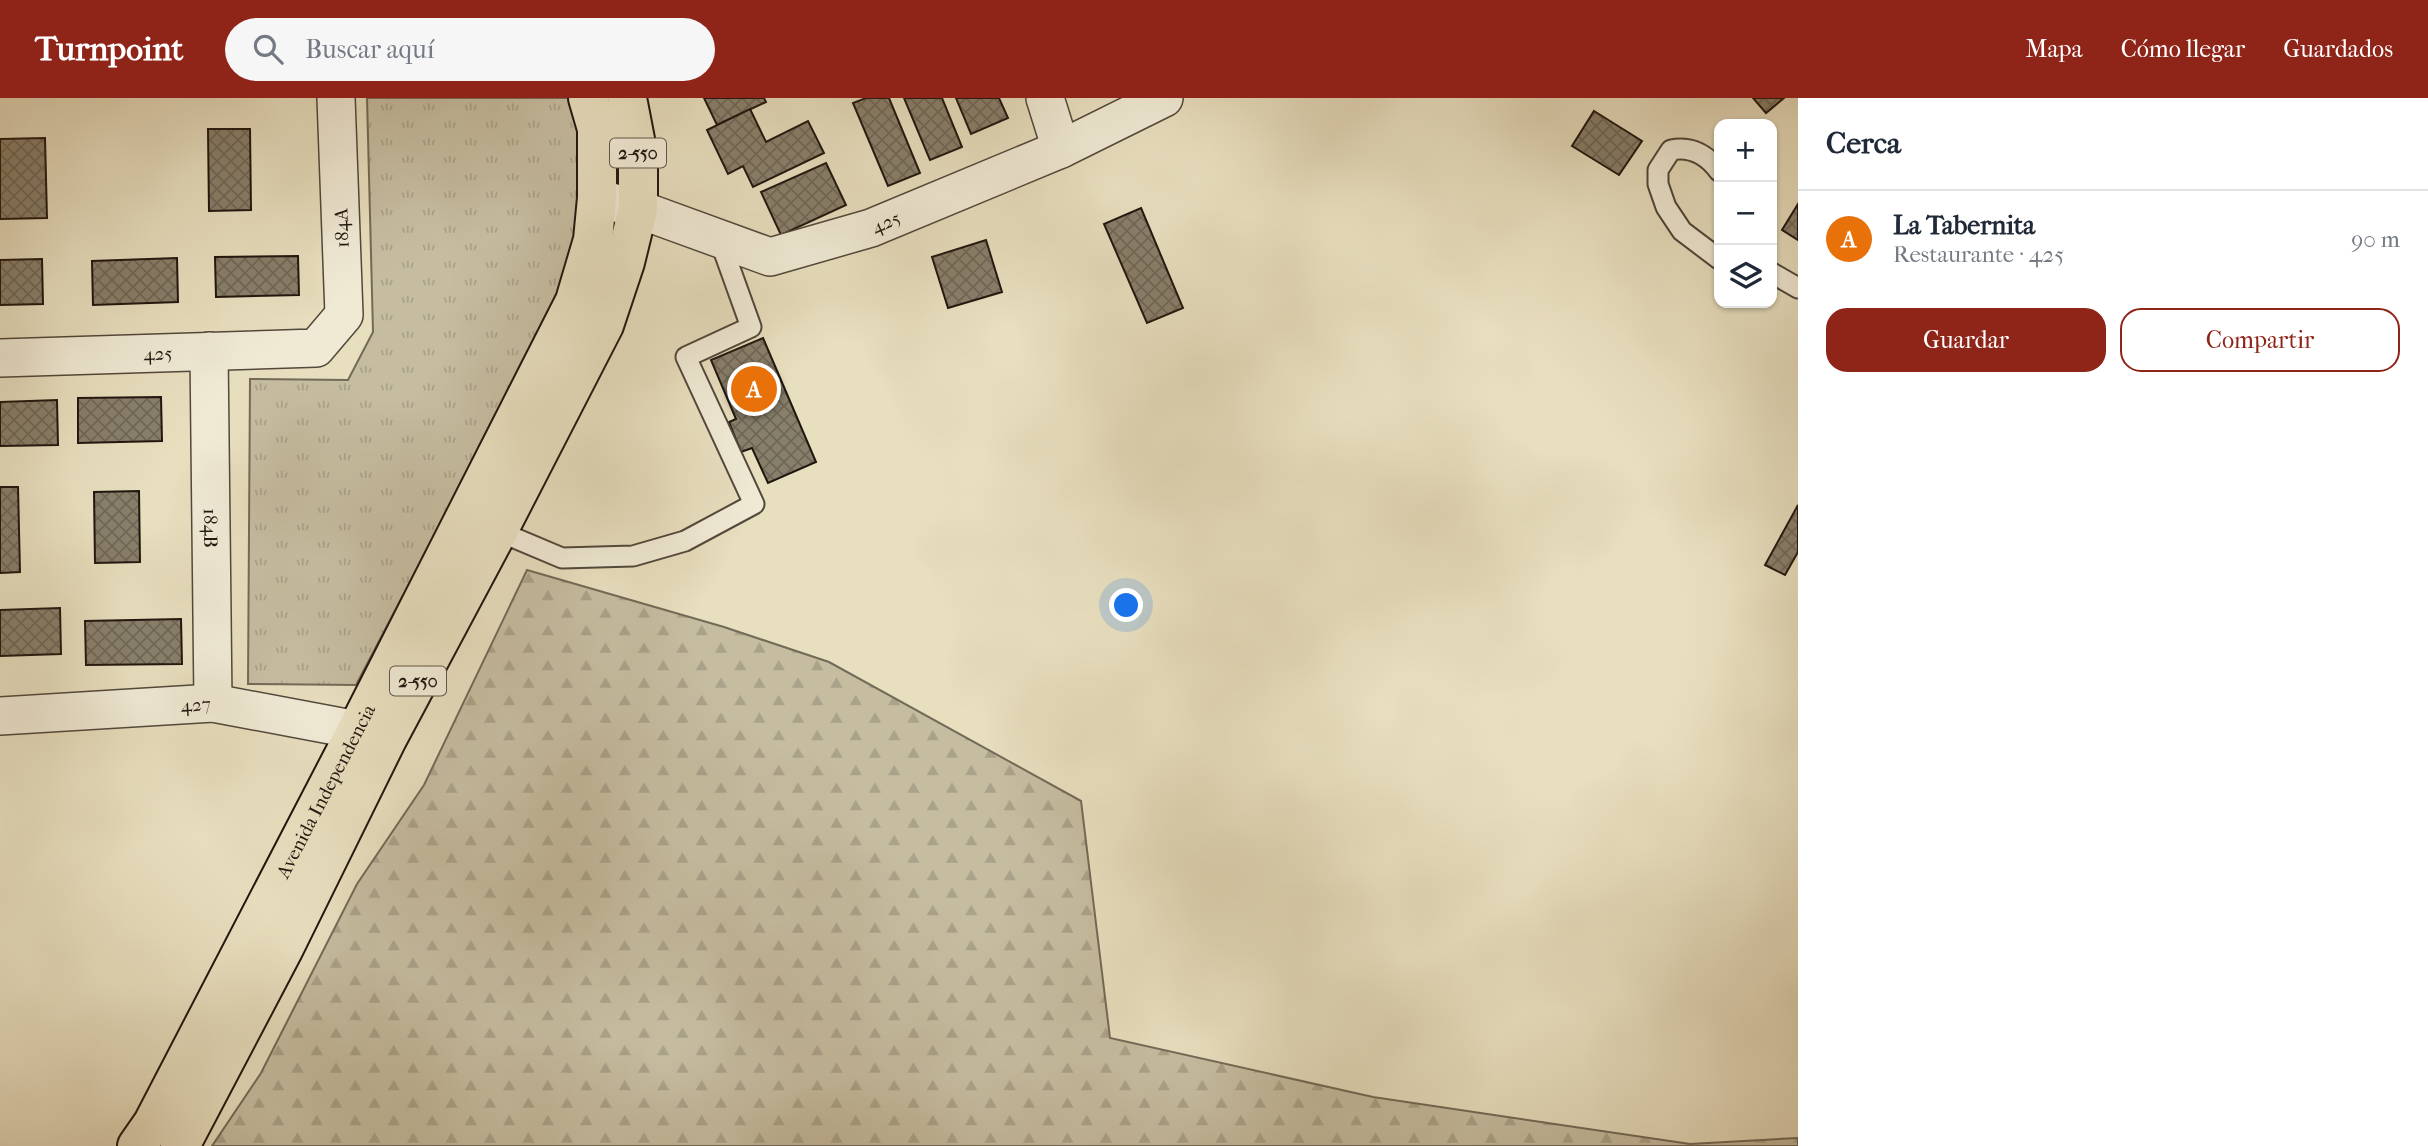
<!DOCTYPE html>
<html lang="es">
<head>
<meta charset="utf-8">
<style>
	:root { --surface:#fff; --page:#f6f6f7; --text:#1f2937; --muted:#747a83; --line:#e0e1e3; --accent:#8f2418 }
	body { margin:0; font-family:"IM FELL French Canon",serif; background:var(--page); color:var(--text) }
	.controls { position:absolute; right:21px; top:21px; display:grid; overflow:hidden; border-radius:14px; box-shadow:0 2px 5px #0004 }
	.controls button { width:63px; height:63px; display:grid; place-items:center; padding:0; border:0; border-bottom:2px solid var(--line); background:var(--surface); color:var(--text); font:35px sans-serif }
	.you { position:absolute; left:1127px; top:508px; width:24px; height:24px; margin:-18px; border:5px solid #fff; border-radius:50%; background:#1a73e8; box-shadow:0 0 0 10px #1a73e833 }
	.badge { display:grid; place-items:center; width:46px; height:46px; border-radius:50%; background:var(--accent); color:#fff; font-size:23px; font-weight:700 }
	.pin { position:absolute; translate:-50% -50%; border:4px solid #fff; box-shadow:0 2px 7px #0006 }
	.list { margin:0; padding:0; list-style:none }
	h2 { display:flex; justify-content:space-between; align-items:center; height:91px; margin:0; padding:0 28px; font-size:30px }
	h2 small { font-size:23px; font-weight:400; color:var(--muted) }
	.list li { display:grid; grid-template-columns:46px 1fr auto; gap:21px; align-items:center; box-sizing:border-box; height:98px; padding:0 28px; border-top:2px solid var(--line) }
	.list b { display:block; font-size:26px; white-space:nowrap }
	.list p { margin:0; font-size:23px; white-space:nowrap; color:var(--muted) }
	.list em { font-size:23px; font-style:normal; color:var(--muted) }
	.actions { display:flex; gap:14px; padding:21px 28px }
	.actions a { flex:1; padding:16px 0; border:2px solid var(--accent); border-radius:21px; text-align:center; font-size:24px; color:var(--accent) }
	.actions .main { background:var(--accent); color:#fff }
	.icon { flex:none; width:38px; height:38px; fill:none; stroke:currentColor; stroke-width:2; stroke-linecap:round; stroke-linejoin:round }
	.map { position:relative; flex:none; width:1798px; height:1048px; overflow:hidden }
	header { display:flex; align-items:center; gap:42px; box-sizing:border-box; height:98px; padding:0 35px; background:var(--accent); color:#fff }
	header strong { font-size:33px }
	nav { display:flex; gap:38px; margin-inline-start:auto; font-size:24px }
	.search { width:490px; height:63px; background:var(--page); display:flex; align-items:center; gap:18px; box-sizing:border-box; padding:0 24px; border-radius:38px; color:var(--muted); font-size:26px }
	main { display:flex }
	aside { flex:1; background:var(--surface) }
	.map>svg:first-child { display:block }
	.grass { fill:url(#grass-tufts); stroke:#736a58; stroke-width:2 }
	.forest { fill:url(#forest-firs); stroke:#736a58; stroke-width:2 }
	.building { fill:url(#building-cross-hatch); stroke:#20160f; stroke-width:2 }
	.lines { fill:none; stroke-linecap:round; stroke-linejoin:round }
	.service-casing { stroke:#52483b; stroke-width:23 }
	.minor-casing { stroke:#52483b; stroke-width:40 }
	.primary-casing { stroke:#20160f; stroke-width:42 }
	.service { stroke:#f0ead5; stroke-width:19 }
	.minor { stroke:#f0ead5; stroke-width:37 }
	.primary { stroke:#e8dfbf; stroke-width:38 }
	.labels { text-anchor:middle; stroke-width:6; stroke-linejoin:round; paint-order:stroke }
	.shield { fill:#f0ead5; stroke:#5e564a; stroke-width:2 }
	.shield-label { font-size:18px; font-weight:bold; fill:#20160f }
	.street-label { font-size:19px; fill:#20160f; stroke:#f0ead5 }
</style>
</head>
<body>
<header>
<strong>Turnpoint</strong>
<div class="search"><svg class="icon" aria-label="search" viewBox="0 0 24 24"><circle cx="10" cy="10" r="6"/><path d="M15 15l6 6"/></svg>Buscar aquí</div>
<nav><a>Mapa</a><a>Cómo llegar</a><a>Guardados</a></nav>
</header>
<main>
<div class="map">
<svg width="1798" height="1048" viewBox="0 0 1798 1048">
	<defs>
		<pattern id="grass-tufts" width="24" height="20" patternUnits="userSpaceOnUse" patternTransform="scale(1.75)"><rect width="24" height="20" fill="#c6bda1"/><path d="M3 7l-1-3M5 7V3M7 7l1-3M15 17l-1-3M17 17v-4M19 17l1-3" fill="none" stroke="#aaa289"/></pattern>
		<pattern id="forest-firs" width="22" height="20" patternUnits="userSpaceOnUse" patternTransform="scale(1.75)"><rect width="22" height="20" fill="#c6bda1"/><path d="M5 1l3.5 6h-7zM16 11l3.5 6h-7z" fill="#aaa289"/></pattern>
		<pattern id="building-cross-hatch" width="8" height="8" patternUnits="userSpaceOnUse" patternTransform="scale(1.75)"><rect width="8" height="8" fill="#887f6b"/><path d="M0 0l8 8M0 8l8-8" fill="none" stroke="#6f6756"/></pattern>
	</defs>
	<rect width="100%" height="100%" fill="#e8dfbf"/>
	<filter id="stains"><feTurbulence type="fractalNoise" baseFrequency=".00286" numOctaves="4"/><feColorMatrix values="0 0 0 0 .2 0 0 0 0 .09 0 0 0 0 .02 0 0 0 .5 -.17"/></filter>
	<radialGradient id="worn" r=".72"><stop offset=".6" stop-color="#630" stop-opacity="0"/><stop offset="1" stop-color="#630" stop-opacity=".3"/></radialGradient>
	<polygon class="grass" points="367,0 572,0 585,68 566,187 356,587 248,586 250,281 348,282 373,234"/>
	<polygon class="forest" points="527,472 724,529 829,564 1081,703 1110,940 1373,999 1690,1046 1798,1040 1798,1048 212,1048 261,975 357,786 424,687"/>
	<g class="building">
		<polygon points="704,0 764,0 766,4 717,27"/>
		<polygon points="866,0 889,0 920,75 888,88 853,5"/>
		<polygon points="904,0 942,0 962,49 930,62"/>
		<polygon points="956,0 999,0 1008,20 971,36"/>
		<polygon points="1753,0 1784,0 1766,15"/>
		<polygon points="750,11 766,44 808,23 824,55 753,89 743,68 728,76 707,32"/>
		<polygon points="1594,13 1642,43 1619,77 1572,48"/>
		<polygon points="208,31 250,31 251,112 209,113"/>
		<polygon points="45,40 47,120 0,121 0,41"/>
		<polygon points="826,65 846,107 781,137 761,94"/>
		<polygon points="1798,106 1798,142 1782,132"/>
		<polygon points="1141,110 1183,210 1147,225 1104,126"/>
		<polygon points="986,142 1002,194 948,210 932,159"/>
		<polygon points="298,158 299,197 216,199 215,159"/>
		<polygon points="177,160 178,204 93,207 92,163"/>
		<polygon points="42,161 43,206 0,207 0,162"/>
		<polygon points="763,240 816,364 768,385 752,350 741,354 729,324 736,321 711,262"/>
		<polygon points="161,299 162,343 78,345 78,300"/>
		<polygon points="57,302 58,347 0,348 0,304"/>
		<polygon points="0,389 18,389 20,474 0,475"/>
		<polygon points="139,393 140,464 95,465 94,394"/>
		<polygon points="1798,407 1798,454 1785,477 1765,467"/>
		<polygon points="60,510 61,556 0,558 0,512"/>
		<polygon points="181,521 182,566 86,567 85,523"/>
	</g>
	<g class="lines">
		<g class="service-casing">
			<g id="service">
				<path d="M 1719,73 C 1707,57 1691,48 1671,52 L 1658,72 L 1658,86 L 1666,109 L 1682,133 L 1719,161"/>
				<polyline points="1772,175 1798,190"/>
				<polyline points="498,433 562,460 633,458 685,443 754,406 686,259 751,229 719,140"/>
			</g>
		</g>
		<g class="minor-casing">
			<g id="minor">
				<polyline points="1045,0 1061,51"/>
				<path id="s1" d="M 597,100 L 638,111 L 770,159 L 871,130 L 1061,51 L 1164,0"/>
				<path id="s2" d="M 209,253 L 213,605"/>
				<path id="s3" d="M 0,260 L 316,250 L 344,217 L 336,0"/>
				<path id="s4" d="M 0,618 L 213,605 L 357,632 L 387,641"/>
			</g>
		</g>
		<g class="primary-casing">
			<g id="primary">
				<path id="s5" d="M 137,1048 L 153,1025 L 357,632 L 575,203 L 593,142 L 597,100 L 597,31 L 588,0"/>
				<polyline points="180,1048 283,852 387,641 498,433 604,227 625,164 638,111 638,57 627,0"/>
			</g>
		</g>
		<use href="#service" class="service"/>
		<use href="#minor" class="minor"/>
		<use href="#primary" class="primary"/>
	</g>
	<g class="labels">
		<g class="shield">
			<rect x="610" y="40.5" width="56" height="29" rx="5"/>
			<rect x="390" y="568.5" width="56" height="29" rx="5"/>
		</g>
		<g class="shield-label">
			<text x="638" y="61">2-550</text>
			<text x="418" y="589">2-550</text>
		</g>
		<g class="street-label">
			<text dy="7" stroke="none"><textPath href="#s1" startOffset="304">425</textPath></text>
			<text transform="translate(341 130) rotate(-92)" y="7">184A</text>
			<text dy="7" stroke="none"><textPath href="#s3" startOffset="158">425</textPath></text>
			<text dy="7" stroke="none"><textPath href="#s2" startOffset="177">184B</textPath></text>
			<text dy="7" stroke="none"><textPath href="#s4" startOffset="196">427</textPath></text>
			<text dy="7" stroke="none"><textPath href="#s5" startOffset="402">Avenida Independencia</textPath></text>
		</g>
	</g>
	<rect width="100%" height="100%" filter="url(#stains)"/>
	<rect width="100%" height="100%" fill="url(#worn)"/>
</svg>
<div class="controls">
<button>+</button>
<button>−</button>
<button><svg class="icon" aria-label="layers" viewBox="0 0 24 24"><path d="M12 4l9 5-9 5-9-5zM3 14l9 5 9-5"/></svg></button>
</div>
<div class="you"></div>
<div class="pin badge" style="left:754px;top:291px;background:#e8710a">A</div>
</div>
<aside>
<h2>Cerca<small></small></h2>
<ul class="list">
<li><span class="badge" style="background:#e8710a">A</span><div><b>La Tabernita</b><p>Restaurante · 425</p></div><em>90 m</em></li>
</ul>
<div class="actions"><a class="main">Guardar</a><a>Compartir</a></div>
</aside>
</main>
</body>
</html>
